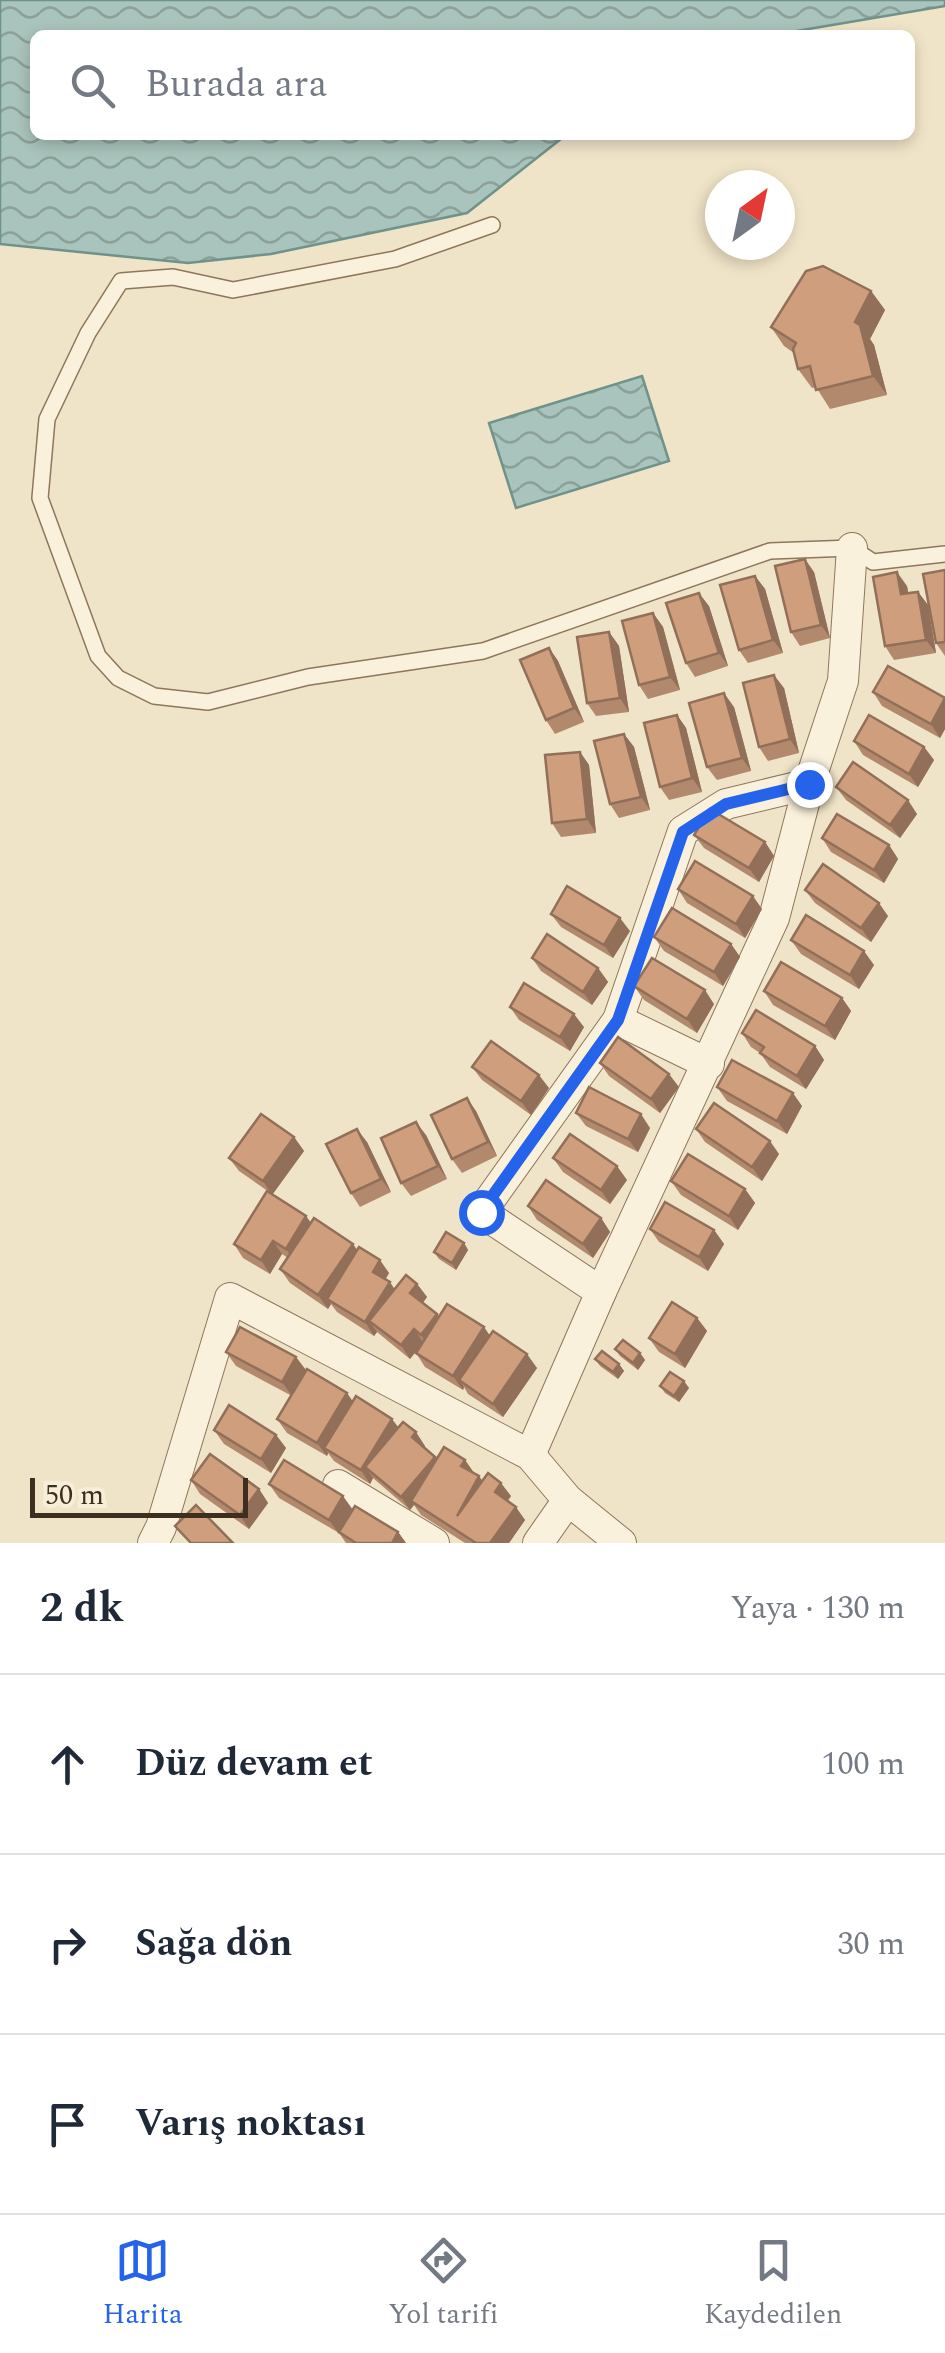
<!DOCTYPE html>
<html lang="tr">
<head>
<meta charset="utf-8">
<style>
	:root { --surface:#fff; --page:#f2f2f3; --text:#1f2937; --muted:#747a83; --line:#e0e1e3; --accent:#2563eb }
	body { margin:0; font-family:Spectral,serif; background:var(--page); color:var(--text) }
	.compass { position:absolute; left:705px; top:170px; width:90px; height:90px; border-radius:50%; background:var(--surface); box-shadow:0 5px 15px #0003; rotate:33deg }
	.scale { position:absolute; left:30px; bottom:25px; width:218px; box-sizing:border-box; padding-left:10px; border:5px solid #3d2e20; border-top:0; font-size:28px; line-height:35px; white-space:nowrap; color:#3d2e20; -webkit-text-stroke:8px #f7eed8; paint-order:stroke }
	.stop { position:absolute; width:30px; height:30px; margin:-22px; border:8px solid #2563eb; border-radius:50%; background:#fff }
	.stop.end { background:#2563eb; border-color:#fff; box-shadow:0 2px 10px #0008 }
	.list { margin:0; padding:0; list-style:none }
	h2 { display:flex; justify-content:space-between; align-items:center; height:130px; margin:0; padding:0 40px; font-size:42px }
	h2 small { font-size:32px; font-weight:400; color:var(--muted) }
	.list li { display:grid; grid-template-columns:65px 1fr auto; gap:30px; align-items:center; box-sizing:border-box; height:180px; padding:0 40px; border-top:2px solid var(--line) }
	.list b { display:block; font-size:38px; white-space:nowrap }
	.list em { font-size:32px; font-style:normal; color:var(--muted) }
	.icon { flex:none; width:55px; height:55px; fill:none; stroke:currentColor; stroke-width:2; stroke-linecap:round; stroke-linejoin:round }
	.map { position:relative; flex:none; width:945px; height:1543px; overflow:hidden }
	.search { position:absolute; background:var(--surface); box-shadow:0 5px 15px #0003; left:30px; right:30px; top:30px; height:110px; display:flex; align-items:center; gap:25px; box-sizing:border-box; padding:0 35px; border-radius:15px; color:var(--muted); font-size:38px }
	.sheet { height:670px; background:var(--surface) }
	nav { display:flex; justify-content:space-around; align-items:center; box-sizing:border-box; height:140px; border-top:2px solid var(--line); background:var(--surface); font-size:28px; color:var(--muted) }
	nav a { display:grid; justify-items:center; gap:5px }
	nav .on { color:var(--accent) }
	.map>svg:first-child { display:block }
	.water { fill:url(#water-waves); stroke:#6f938a; stroke-width:2.5 }
	.lines { fill:none; stroke-linecap:round; stroke-linejoin:round }
	.lane-casing { stroke:#8d765c; stroke-width:18 }
	.street-casing { stroke:#8d765c; stroke-width:32 }
	.lane { stroke:#faf1dc; stroke-width:15 }
	.street { stroke:#faf1dc; stroke-width:30 }
	.wall { fill:#b2896c }
	.shaded-wall { fill:#916f58 }
	.building { fill:#cf9f7d; stroke:#916f58; stroke-width:2.5 }
	.route { stroke:#2563eb; stroke-width:12 }
</style>
</head>
<body>
<div class="map">
<svg width="945" height="1543" viewBox="0 0 945 1543">
	<defs>
		<pattern id="water-waves" width="16" height="10" patternUnits="userSpaceOnUse" patternTransform="scale(2.5)"><rect width="16" height="10" fill="#a9c4bc"/><path d="M0 5q4-4 8 0t8 0" fill="none" stroke="#8ba098"/></pattern>
	</defs>
	<rect width="100%" height="100%" fill="#f0e4c8"/>
	<g class="water">
		<polygon points="0,0 945,0 945,6 773,35 35,35 35,135 566,135 467,213 271,254 188,263 0,244"/>
		<polygon points="642,376 669,461 516,508 489,423"/>
	</g>
	<g class="lines">
		<g class="lane-casing">
			<polyline id="lane" points="492,225 395,259 233,290 173,277 121,281 88,333 47,419 40,498 98,656 118,678 154,696 208,702 308,677 483,651 770,551 852,548 873,562 945,554"/>
		</g>
		<g class="street-casing">
			<g id="street">
				<polyline points="618,1020 709,1064"/>
				<polyline points="601,1292 481,1212 618,1020 683,831 726,804 809,784"/>
				<polyline points="530,1455 601,1292 774,918 809,784 843,681 852,548"/>
				<polyline points="338,1485 434,1543"/>
				<polyline points="153,1543 161,1527 230,1298 530,1455 568,1500 621,1543"/>
				<polyline points="538,1543 568,1500"/>
			</g>
		</g>
		<use href="#lane" class="lane"/>
		<use href="#street" class="street"/>
	</g>
	<g class="wall">
		<polygon points="871,291 885,310 870,339 874,345 887,395 830,409 816,387 812,388 798,369 794,353 784,346 771,327"/>
		<polygon points="945,570 945,656 936,643"/>
		<polygon points="814,572 830,638 800,646 791,632"/>
		<polygon points="755,576 765,589 783,653 748,663 739,650"/>
		<polygon points="907,586 908,593 918,592 928,605 936,653 894,660 885,646"/>
		<polygon points="709,606 728,666 695,677 686,663"/>
		<polygon points="653,613 663,627 680,690 648,699 639,685"/>
		<polygon points="609,632 619,646 629,712 596,716 587,703"/>
		<polygon points="549,648 558,661 584,722 555,734 546,720"/>
		<polygon points="784,688 799,753 768,761 759,747"/>
		<polygon points="873,692 945,698 945,729 940,738 882,706"/>
		<polygon points="734,707 751,771 717,780 707,767"/>
		<polygon points="677,715 686,728 702,792 669,800 660,787"/>
		<polygon points="624,734 634,747 650,810 619,818 610,804"/>
		<polygon points="854,741 924,747 934,760 918,787 863,755"/>
		<polygon points="580,752 589,765 596,833 561,837 552,823"/>
		<polygon points="836,787 917,814 900,838 846,800"/>
		<polygon points="694,835 765,842 774,856 759,882 704,848"/>
		<polygon points="822,838 889,845 898,859 884,883 831,852"/>
		<polygon points="678,889 762,909 745,938 687,903"/>
		<polygon points="805,890 888,916 871,942 815,903"/>
		<polygon points="551,914 630,931 613,958 561,927"/>
		<polygon points="654,937 731,944 740,957 723,986 664,951"/>
		<polygon points="791,940 874,965 859,989 801,954"/>
		<polygon points="532,958 598,968 608,982 592,1005 541,971"/>
		<polygon points="634,986 714,1004 697,1033 644,1000"/>
		<polygon points="764,991 842,998 851,1011 835,1040 773,1005"/>
		<polygon points="510,1007 584,1027 570,1051 519,1020"/>
		<polygon points="742,1033 815,1046 824,1060 806,1089 770,1067 760,1053 751,1047"/>
		<polygon points="600,1063 679,1087 660,1113 609,1076"/>
		<polygon points="472,1067 549,1088 531,1115 482,1080"/>
		<polygon points="717,1087 802,1106 787,1134 727,1101"/>
		<polygon points="476,1111 497,1156 462,1173 452,1159"/>
		<polygon points="576,1113 650,1128 638,1152 586,1126"/>
		<polygon points="696,1129 779,1154 762,1181 705,1142"/>
		<polygon points="426,1135 447,1179 411,1196 401,1183"/>
		<polygon points="294,1137 304,1151 272,1195 306,1216 311,1223 357,1250 389,1273 385,1280 394,1289 417,1284 427,1297 423,1303 439,1316 490,1335 537,1368 503,1417 468,1394 464,1387 463,1390 425,1367 416,1353 421,1345 410,1359 377,1332 374,1336 337,1312 331,1304 328,1309 290,1283 280,1269 288,1258 282,1254 270,1274 243,1258 234,1244 272,1194 239,1171 229,1158"/>
		<polygon points="367,1142 391,1192 360,1207 351,1193"/>
		<polygon points="553,1158 627,1180 610,1204 563,1172"/>
		<polygon points="671,1181 745,1189 755,1203 738,1230 681,1195"/>
		<polygon points="528,1206 601,1218 610,1232 593,1258 537,1220"/>
		<polygon points="650,1229 714,1230 724,1244 708,1271 659,1242"/>
		<polygon points="464,1243 468,1250 456,1270 439,1259 434,1252"/>
		<polygon points="697,1318 707,1331 685,1368 659,1352 649,1338"/>
		<polygon points="615,1349 640,1353 645,1360 638,1370 620,1356"/>
		<polygon points="226,1352 306,1370 297,1386 353,1401 398,1428 425,1446 424,1447 437,1459 465,1460 474,1473 482,1481 511,1496 508,1501 525,1520 509,1543 465,1543 421,1515 414,1505 410,1510 373,1478 370,1484 334,1461 328,1453 327,1456 287,1433 277,1419 292,1396 236,1366"/>
		<polygon points="595,1359 619,1364 624,1371 618,1379 600,1366"/>
		<polygon points="660,1386 689,1388 679,1402 665,1393"/>
		<polygon points="214,1430 276,1435 286,1448 271,1473 224,1444"/>
		<polygon points="191,1480 259,1489 268,1503 249,1529 200,1494"/>
		<polygon points="269,1484 352,1509 398,1532 406,1543 346,1543 339,1533 279,1498"/>
	</g>
	<g class="shaded-wall">
		<polygon points="871,291 885,310 870,339 874,345 887,395 873,376 855,322"/>
		<polygon points="805,559 814,572 830,638 821,625"/>
		<polygon points="897,572 907,586 911,608 901,594"/>
		<polygon points="755,576 765,589 783,653 773,640"/>
		<polygon points="918,592 928,605 936,653 926,640"/>
		<polygon points="699,593 709,606 728,666 719,653"/>
		<polygon points="653,613 663,627 680,690 670,677"/>
		<polygon points="609,632 619,646 629,712 620,698"/>
		<polygon points="549,648 558,661 584,722 574,708"/>
		<polygon points="774,675 784,688 799,753 790,739"/>
		<polygon points="724,693 734,707 751,771 742,758"/>
		<polygon points="945,698 945,729 940,738 931,724"/>
		<polygon points="677,715 686,728 702,792 692,778"/>
		<polygon points="624,734 634,747 650,810 641,797"/>
		<polygon points="924,747 934,760 918,787 909,774"/>
		<polygon points="580,752 589,765 596,833 587,819"/>
		<polygon points="908,800 917,814 900,838 890,825"/>
		<polygon points="765,842 774,856 759,882 749,868"/>
		<polygon points="889,845 898,859 884,883 874,870"/>
		<polygon points="753,896 762,909 745,938 736,924"/>
		<polygon points="879,903 888,916 871,942 861,928"/>
		<polygon points="620,918 630,931 613,958 604,945"/>
		<polygon points="731,944 740,957 723,986 714,972"/>
		<polygon points="864,951 874,965 859,989 850,975"/>
		<polygon points="598,968 608,982 592,1005 583,992"/>
		<polygon points="705,990 714,1004 697,1033 687,1019"/>
		<polygon points="842,998 851,1011 835,1040 825,1026"/>
		<polygon points="574,1014 584,1027 570,1051 560,1037"/>
		<polygon points="815,1046 824,1060 806,1089 797,1076"/>
		<polygon points="669,1074 679,1087 660,1113 651,1099"/>
		<polygon points="539,1075 549,1088 531,1115 521,1101"/>
		<polygon points="793,1093 802,1106 787,1134 777,1121"/>
		<polygon points="467,1098 476,1111 497,1156 488,1142"/>
		<polygon points="641,1114 650,1128 638,1152 628,1139"/>
		<polygon points="416,1122 426,1135 447,1179 438,1166"/>
		<polygon points="357,1129 367,1142 391,1192 381,1179"/>
		<polygon points="294,1137 304,1151 272,1195 263,1181"/>
		<polygon points="770,1141 779,1154 762,1181 752,1167"/>
		<polygon points="617,1166 627,1180 610,1204 601,1190"/>
		<polygon points="745,1189 755,1203 738,1230 729,1216"/>
		<polygon points="306,1216 315,1229 295,1262 286,1249"/>
		<polygon points="601,1218 610,1232 593,1258 583,1244"/>
		<polygon points="714,1230 724,1244 708,1271 699,1257"/>
		<polygon points="273,1241 282,1254 270,1274 261,1260"/>
		<polygon points="464,1243 468,1250 456,1270 452,1263"/>
		<polygon points="353,1244 362,1257 327,1299 331,1304 328,1309 318,1295"/>
		<polygon points="380,1260 389,1273 382,1285 373,1272"/>
		<polygon points="390,1282 399,1296 369,1321 377,1332 374,1336 365,1322"/>
		<polygon points="417,1284 427,1297 420,1306 410,1293"/>
		<polygon points="437,1314 447,1328 430,1348 421,1335"/>
		<polygon points="697,1318 707,1331 685,1368 675,1354"/>
		<polygon points="484,1327 493,1340 459,1380 464,1387 463,1390 453,1376"/>
		<polygon points="414,1329 423,1342 410,1359 401,1345"/>
		<polygon points="640,1353 645,1360 638,1370 633,1363"/>
		<polygon points="527,1354 537,1368 503,1417 493,1404"/>
		<polygon points="296,1357 306,1370 292,1396 282,1382"/>
		<polygon points="619,1364 624,1371 618,1379 613,1372"/>
		<polygon points="684,1381 689,1388 679,1402 674,1396"/>
		<polygon points="347,1393 356,1406 324,1448 328,1453 327,1456 317,1443"/>
		<polygon points="392,1419 402,1432 365,1467 373,1478 370,1484 361,1470"/>
		<polygon points="416,1432 425,1446 421,1451 412,1437"/>
		<polygon points="276,1435 286,1448 271,1473 261,1459"/>
		<polygon points="435,1457 444,1470 411,1501 414,1505 410,1510 401,1497"/>
		<polygon points="465,1460 474,1473 461,1466"/>
		<polygon points="479,1476 489,1490 457,1516"/>
		<polygon points="501,1483 511,1496 504,1505 495,1492"/>
		<polygon points="259,1489 268,1503 249,1529 240,1515"/>
		<polygon points="343,1496 353,1510 339,1534 329,1520"/>
		<polygon points="516,1507 525,1520 509,1543 490,1543"/>
		<polygon points="398,1532 406,1543 392,1543"/>
	</g>
	<g class="building">
		<polygon points="823,266 871,291 855,322 860,325 873,376 816,390 810,366 798,369 793,349 796,343 771,327 806,271"/>
		<polygon points="805,559 821,625 791,632 775,566"/>
		<polygon points="945,570 945,642 936,643 923,574"/>
		<polygon points="897,572 901,594 918,592 926,640 885,646 873,577"/>
		<polygon points="755,576 773,640 739,650 720,585"/>
		<polygon points="699,593 719,653 686,663 666,603"/>
		<polygon points="653,613 670,677 639,685 622,621"/>
		<polygon points="609,632 620,698 587,703 577,637"/>
		<polygon points="549,648 574,708 546,720 520,660"/>
		<polygon points="888,666 945,698 931,724 873,692"/>
		<polygon points="774,675 790,739 759,747 743,683"/>
		<polygon points="724,693 742,758 707,767 689,703"/>
		<polygon points="677,715 692,778 660,787 644,723"/>
		<polygon points="869,715 924,747 909,774 854,741"/>
		<polygon points="624,734 641,797 610,804 594,741"/>
		<polygon points="580,752 587,819 552,823 545,755"/>
		<polygon points="853,762 908,800 890,825 836,787"/>
		<polygon points="710,809 765,842 749,868 694,835"/>
		<polygon points="837,814 889,845 874,870 822,838"/>
		<polygon points="695,861 753,896 736,924 678,889"/>
		<polygon points="823,864 879,903 861,928 805,890"/>
		<polygon points="567,886 620,918 604,945 551,914"/>
		<polygon points="672,908 731,944 714,972 654,937"/>
		<polygon points="806,915 864,951 850,975 791,940"/>
		<polygon points="547,934 598,968 583,992 532,958"/>
		<polygon points="652,958 705,990 687,1019 634,986"/>
		<polygon points="781,962 842,998 825,1026 764,991"/>
		<polygon points="524,983 574,1014 560,1037 510,1007"/>
		<polygon points="756,1010 815,1046 797,1076 760,1053 764,1047 742,1033"/>
		<polygon points="618,1037 669,1074 651,1099 600,1063"/>
		<polygon points="491,1041 539,1075 521,1101 472,1067"/>
		<polygon points="732,1060 793,1093 777,1121 717,1087"/>
		<polygon points="589,1087 641,1114 628,1139 576,1113"/>
		<polygon points="467,1098 488,1142 452,1159 431,1115"/>
		<polygon points="714,1103 770,1141 752,1167 696,1129"/>
		<polygon points="261,1114 294,1137 263,1181 229,1158"/>
		<polygon points="416,1122 438,1166 401,1183 381,1138"/>
		<polygon points="357,1129 381,1179 351,1193 326,1144"/>
		<polygon points="570,1134 617,1166 601,1190 553,1158"/>
		<polygon points="688,1154 745,1189 729,1216 671,1181"/>
		<polygon points="546,1180 601,1218 583,1244 528,1206"/>
		<polygon points="267,1191 306,1216 286,1249 273,1241 261,1260 234,1244"/>
		<polygon points="665,1202 714,1230 699,1257 650,1229"/>
		<polygon points="314,1218 353,1244 318,1295 280,1269"/>
		<polygon points="446,1232 464,1243 452,1263 434,1252"/>
		<polygon points="359,1247 380,1260 373,1272 390,1282 365,1322 327,1299"/>
		<polygon points="406,1275 417,1284 410,1293 437,1314 421,1335 414,1329 401,1345 369,1321"/>
		<polygon points="672,1302 697,1318 675,1354 649,1338"/>
		<polygon points="447,1304 484,1327 453,1376 416,1353"/>
		<polygon points="240,1327 296,1357 282,1382 226,1352"/>
		<polygon points="493,1331 527,1354 493,1404 459,1380"/>
		<polygon points="623,1340 640,1353 633,1363 615,1349"/>
		<polygon points="602,1351 619,1364 613,1372 595,1359"/>
		<polygon points="307,1369 347,1393 317,1443 277,1419"/>
		<polygon points="670,1372 684,1381 674,1396 660,1386"/>
		<polygon points="356,1396 392,1419 361,1470 324,1448"/>
		<polygon points="229,1405 276,1435 261,1459 214,1430"/>
		<polygon points="403,1422 416,1432 412,1437 435,1457 401,1497 365,1467"/>
		<polygon points="444,1447 465,1460 461,1466 479,1476 457,1516 488,1473 501,1483 495,1492 516,1507 490,1543 476,1543 411,1501"/>
		<polygon points="210,1454 259,1489 240,1515 191,1480"/>
		<polygon points="284,1460 343,1496 329,1520 269,1484"/>
		<polygon points="196,1505 233,1543 191,1543 175,1526"/>
		<polygon points="355,1506 398,1532 392,1543 356,1543 339,1532"/>
	</g>
	<g class="lines">
		<polyline class="route" points="481,1212 618,1020 683,832 726,804 809,784"/>
	</g>
</svg>
<svg class="compass" viewBox="-18 -18 36 36"><path d="M0-13l5 13h-10z" fill="#e53935"/><path d="M0 13l5-13h-10z" fill="#747a83"/></svg>
<div class="scale">50 m</div>
<div class="stop" style="left:481px;top:1212px"></div>
<div class="stop end" style="left:809px;top:784px"></div>
<div class="search"><svg class="icon" aria-label="search" viewBox="0 0 24 24"><circle cx="10" cy="10" r="6"/><path d="M15 15l6 6"/></svg>Burada ara</div>
</div>
<section class="sheet">
<h2>2 dk<small>Yaya · 130 m</small></h2>
<ul class="list">
<li><svg class="icon" aria-label="ahead" viewBox="0 0 24 24"><path d="M12 20V5M6 11l6-6 6 6"/></svg><div><b>Düz devam et</b></div><em>100 m</em></li>
<li><svg class="icon" aria-label="right" viewBox="0 0 24 24"><path d="M7 20v-9h11M14 6l5 5-5 5"/></svg><div><b>Sağa dön</b></div><em>30 m</em></li>
<li><svg class="icon" aria-label="arrive" viewBox="0 0 24 24"><path d="M6 21V4h12l-3 4 3 4H6"/></svg><div><b>Varış noktası</b></div></li>
</ul>
</section>
<nav>
<a class="on"><svg class="icon" aria-label="map" viewBox="0 0 24 24"><path d="M3 6l6-2 6 2 6-2v14l-6 2-6-2-6 2zM9 4v14M15 6v14"/></svg>Harita</a>
<a><svg class="icon" aria-label="directions" viewBox="0 0 24 24"><path d="M12 3l9 9-9 9-9-9zM9 14v-3h6M13 9l2 2-2 2"/></svg>Yol tarifi</a>
<a><svg class="icon" aria-label="saved" viewBox="0 0 24 24"><path d="M7 4h10v16l-5-4-5 4z"/></svg>Kaydedilen</a>
</nav>
</body>
</html>
